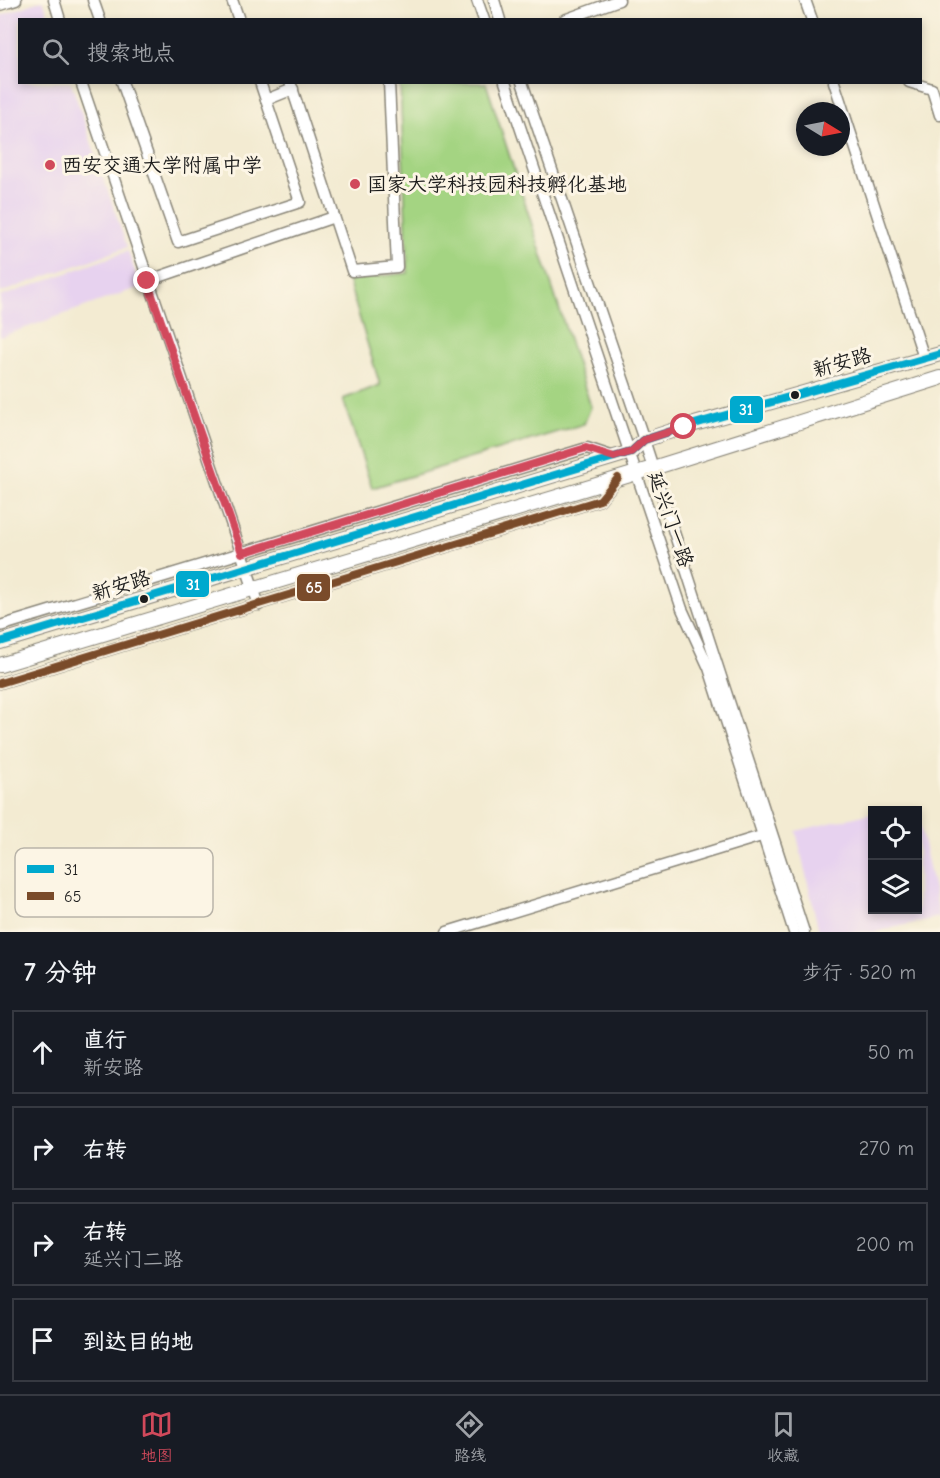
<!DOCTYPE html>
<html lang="zh">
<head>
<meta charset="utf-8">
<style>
	:root { --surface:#171b24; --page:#20242c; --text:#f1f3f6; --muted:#9ea1a6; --line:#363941; --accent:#d1495b }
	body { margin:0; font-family:"Comic Neue","LXGW WenKai TC",sans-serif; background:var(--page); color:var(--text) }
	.controls { position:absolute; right:18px; bottom:18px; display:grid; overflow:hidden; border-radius:0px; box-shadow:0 3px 9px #0003 }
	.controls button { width:54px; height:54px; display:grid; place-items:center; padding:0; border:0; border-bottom:2px solid var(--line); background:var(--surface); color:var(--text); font:30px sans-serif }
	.compass { position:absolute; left:796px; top:102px; width:54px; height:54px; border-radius:50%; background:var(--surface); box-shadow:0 3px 9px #0003; rotate:100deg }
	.stop { position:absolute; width:18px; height:18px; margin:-14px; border:4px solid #d1495b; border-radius:50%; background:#fff }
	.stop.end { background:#d1495b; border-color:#fff; box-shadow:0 2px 6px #0008 }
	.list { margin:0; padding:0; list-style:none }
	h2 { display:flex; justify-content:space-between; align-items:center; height:78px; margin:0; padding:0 24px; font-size:26px }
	h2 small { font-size:20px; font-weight:400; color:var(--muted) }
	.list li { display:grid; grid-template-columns:39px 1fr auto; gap:18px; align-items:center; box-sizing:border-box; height:84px; margin:0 12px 12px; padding:0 12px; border:2px solid var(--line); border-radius:0px }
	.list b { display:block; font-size:22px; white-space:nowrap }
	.list p { margin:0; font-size:20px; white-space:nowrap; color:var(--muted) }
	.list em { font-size:20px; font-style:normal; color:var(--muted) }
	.icon { flex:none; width:33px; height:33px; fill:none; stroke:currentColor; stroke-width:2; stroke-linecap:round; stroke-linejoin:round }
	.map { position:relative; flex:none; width:940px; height:932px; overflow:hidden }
	.search { position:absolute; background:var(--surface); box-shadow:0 3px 9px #0003; left:18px; right:18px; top:18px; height:66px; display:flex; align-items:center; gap:15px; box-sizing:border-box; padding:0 21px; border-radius:0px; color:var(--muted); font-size:22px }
	.sheet { height:462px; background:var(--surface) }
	nav { display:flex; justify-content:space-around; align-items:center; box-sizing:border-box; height:84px; border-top:2px solid var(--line); background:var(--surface); font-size:16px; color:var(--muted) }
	nav a { display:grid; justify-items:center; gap:3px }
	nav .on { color:var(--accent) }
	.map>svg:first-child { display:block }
	.built { fill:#e7d2ef }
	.green { fill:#a4d482; stroke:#60784f; stroke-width:1.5 }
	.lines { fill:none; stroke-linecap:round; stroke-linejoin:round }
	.minor-casing { stroke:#888477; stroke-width:13 }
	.major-casing { stroke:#888477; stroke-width:16 }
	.minor { stroke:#fff; stroke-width:10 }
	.major { stroke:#fff; stroke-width:14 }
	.bus-1-casing { stroke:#fcf5e5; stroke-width:12 }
	.bus-2-casing { stroke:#fcf5e5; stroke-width:12 }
	.bus-1 { stroke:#00a9ce; stroke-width:8 }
	.bus-2 { stroke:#7a4b2a; stroke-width:8 }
	.route { stroke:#d1495b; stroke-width:8 }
	.poi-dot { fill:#d1495b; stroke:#fcf5e5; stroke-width:2 }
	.bus-dot { fill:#1c1c1c; stroke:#fcf5e5; stroke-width:2 }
	.labels { text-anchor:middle; stroke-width:6; stroke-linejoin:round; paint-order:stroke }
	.poi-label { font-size:20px; fill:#1c1c1c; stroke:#fcf5e5; text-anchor:start }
	.street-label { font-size:20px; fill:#1c1c1c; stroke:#fcf5e5 }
	.key { fill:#fcf5e5; stroke:#b9b4a9; stroke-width:1.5 }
	.key-label { font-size:16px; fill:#1c1c1c }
	.line-badge { stroke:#fcf5e5; stroke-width:2 }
	.badge-label { font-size:16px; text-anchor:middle; font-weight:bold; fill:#fff }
</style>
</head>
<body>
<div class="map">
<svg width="940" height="932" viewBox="0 0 940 932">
	<rect width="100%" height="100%" fill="#fcf5e5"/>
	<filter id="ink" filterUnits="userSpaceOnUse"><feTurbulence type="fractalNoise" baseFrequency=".0167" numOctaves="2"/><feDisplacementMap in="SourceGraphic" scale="12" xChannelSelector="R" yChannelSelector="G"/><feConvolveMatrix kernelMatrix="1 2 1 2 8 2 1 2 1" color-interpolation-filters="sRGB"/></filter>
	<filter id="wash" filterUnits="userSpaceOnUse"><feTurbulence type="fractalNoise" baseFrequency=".008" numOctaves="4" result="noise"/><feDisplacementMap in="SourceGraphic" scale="24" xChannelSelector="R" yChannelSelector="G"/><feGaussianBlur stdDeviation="1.35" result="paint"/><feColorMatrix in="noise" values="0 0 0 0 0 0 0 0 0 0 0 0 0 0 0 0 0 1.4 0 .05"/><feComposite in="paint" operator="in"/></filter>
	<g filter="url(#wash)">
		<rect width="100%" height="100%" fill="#f3ebd2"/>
		<g class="built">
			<polygon points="43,0 50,19 20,20 20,82 71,83 127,247 0,293 0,16"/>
			<polygon points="128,251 140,287 0,337 0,297"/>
			<polygon points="872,813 872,910 918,910 918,816 940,917 875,932 819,932 796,831"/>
		</g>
		<polygon class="green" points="400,83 486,83 591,407 584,424 372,488 343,399 380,385 348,280 408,273"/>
	</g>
	<g filter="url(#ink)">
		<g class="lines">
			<g class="minor-casing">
				<g id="minor">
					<polyline points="54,0 60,20"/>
					<polyline points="93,0 100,20"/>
					<polyline points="232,0 239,20"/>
					<polyline points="477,0 484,20"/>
					<polyline points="494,0 500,20"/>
					<polyline points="805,0 812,20"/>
					<polyline points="0,5 16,0"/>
					<polyline points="564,20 619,0"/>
					<polyline points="81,82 259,605"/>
					<polyline points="122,82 178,242 300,202 260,82"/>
					<polyline points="290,82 352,271 397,267 389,82"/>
					<polyline points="505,82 682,609 709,668 794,932"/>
					<polyline points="522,82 644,440 804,932"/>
					<polyline points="834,82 924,358"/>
					<polyline points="909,82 932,89 940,115"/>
					<polyline points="266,100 293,89"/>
					<polyline points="147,281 334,217"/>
					<polyline points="0,626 587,448 614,457"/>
					<polyline points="0,683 600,500 618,478"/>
					<polyline points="447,932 768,834"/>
				</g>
			</g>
			<g class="major-casing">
				<g id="major">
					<polyline points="0,642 631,452 644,440 684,427 940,354"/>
					<polyline points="0,665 653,468 940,378"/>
				</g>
			</g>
			<use href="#minor" class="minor"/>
			<use href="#major" class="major"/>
			<g class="bus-1-casing">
				<polyline id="bus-1" points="0,642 631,452 644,440 684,427 940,354"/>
			</g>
			<g class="bus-2-casing">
				<polyline id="bus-2" points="0,683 600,500 618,478"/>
			</g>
			<use href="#bus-1" class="bus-1"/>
			<use href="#bus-2" class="bus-2"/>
		</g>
	</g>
	<g class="lines" filter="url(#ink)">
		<polyline class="route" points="147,281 242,553 586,448 614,457 631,452 644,440 684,427"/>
	</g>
	<g class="poi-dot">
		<circle cx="50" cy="165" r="6"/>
		<circle cx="355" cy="184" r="6"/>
	</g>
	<g class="bus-dot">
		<circle cx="795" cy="395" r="5"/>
		<circle cx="144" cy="599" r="5"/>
	</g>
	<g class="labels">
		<g class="poi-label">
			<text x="62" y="172">西安交通大学附属中学</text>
			<text x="367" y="191">国家大学科技园科技孵化基地</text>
		</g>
		<g class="street-label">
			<text transform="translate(842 362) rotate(-16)" y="7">新安路</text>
			<text transform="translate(671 519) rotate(71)" y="7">延兴门一路</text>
			<text transform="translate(121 585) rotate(-17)" y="7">新安路</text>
		</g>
	</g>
	<rect x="15" y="848" width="198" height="69" rx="9" class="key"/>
	<rect x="27" y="865" width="27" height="8" fill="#00a9ce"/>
	<rect x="27" y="892" width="27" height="8" fill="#7a4b2a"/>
	<g class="key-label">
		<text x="64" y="875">31</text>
		<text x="64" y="902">65</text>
	</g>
	<g class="line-badge">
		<rect x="729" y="395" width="35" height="29" rx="6" fill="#00a9ce"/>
		<rect x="175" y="570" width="35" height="28" rx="6" fill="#00a9ce"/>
		<rect x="296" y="573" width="35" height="29" rx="6" fill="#7a4b2a"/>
	</g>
	<g class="badge-label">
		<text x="746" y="415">31</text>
		<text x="193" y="590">31</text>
		<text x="314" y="593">65</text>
	</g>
</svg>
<div class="controls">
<button><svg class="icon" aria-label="locate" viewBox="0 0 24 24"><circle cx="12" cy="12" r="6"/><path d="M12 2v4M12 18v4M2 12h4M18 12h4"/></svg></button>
<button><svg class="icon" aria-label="layers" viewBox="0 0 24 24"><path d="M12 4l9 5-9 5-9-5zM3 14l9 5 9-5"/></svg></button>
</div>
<svg class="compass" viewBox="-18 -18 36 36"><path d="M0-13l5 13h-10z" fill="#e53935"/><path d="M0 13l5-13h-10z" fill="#9ea1a6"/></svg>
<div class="stop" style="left:684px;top:427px"></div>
<div class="stop end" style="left:147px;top:281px"></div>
<div class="search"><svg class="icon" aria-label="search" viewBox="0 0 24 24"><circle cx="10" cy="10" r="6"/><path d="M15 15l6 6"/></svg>搜索地点</div>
</div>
<section class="sheet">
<h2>7 分钟<small>步行 · 520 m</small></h2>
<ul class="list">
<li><svg class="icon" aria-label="ahead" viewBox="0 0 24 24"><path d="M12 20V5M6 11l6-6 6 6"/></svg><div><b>直行</b><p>新安路</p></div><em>50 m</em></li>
<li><svg class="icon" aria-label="right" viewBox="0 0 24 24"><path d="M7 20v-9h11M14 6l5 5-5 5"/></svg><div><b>右转</b></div><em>270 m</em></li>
<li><svg class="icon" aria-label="right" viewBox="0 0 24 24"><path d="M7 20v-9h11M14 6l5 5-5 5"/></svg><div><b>右转</b><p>延兴门二路</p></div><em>200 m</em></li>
<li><svg class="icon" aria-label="arrive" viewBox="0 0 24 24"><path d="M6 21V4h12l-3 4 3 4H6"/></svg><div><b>到达目的地</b></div></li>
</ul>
</section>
<nav>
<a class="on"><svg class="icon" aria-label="map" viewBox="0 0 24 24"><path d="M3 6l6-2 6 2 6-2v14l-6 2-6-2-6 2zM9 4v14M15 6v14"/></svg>地图</a>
<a><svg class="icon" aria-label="directions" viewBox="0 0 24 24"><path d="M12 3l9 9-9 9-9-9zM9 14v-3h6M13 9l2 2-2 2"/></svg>路线</a>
<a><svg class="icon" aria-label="saved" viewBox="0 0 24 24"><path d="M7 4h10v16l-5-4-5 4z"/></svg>收藏</a>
</nav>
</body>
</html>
